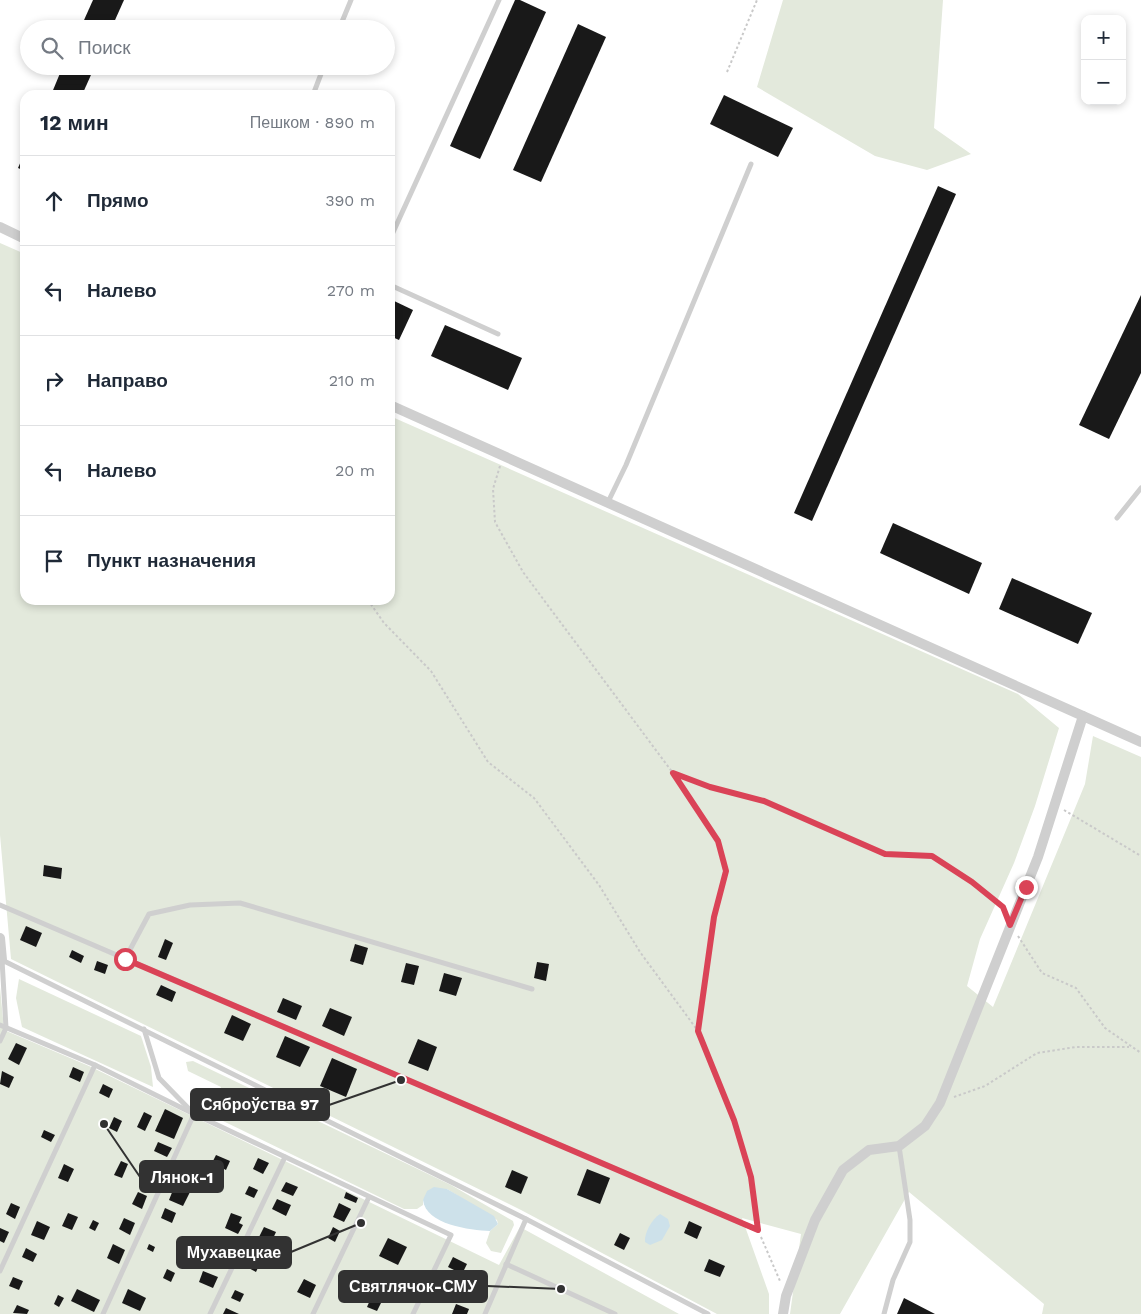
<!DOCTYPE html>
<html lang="ru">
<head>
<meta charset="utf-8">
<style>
	:root { --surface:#fff; --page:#f6f6f7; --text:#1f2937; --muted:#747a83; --line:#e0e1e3 }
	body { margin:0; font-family:"Work Sans",sans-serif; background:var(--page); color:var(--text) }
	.controls { position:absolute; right:15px; top:15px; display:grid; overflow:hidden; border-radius:10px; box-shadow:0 2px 8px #0003 }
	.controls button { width:45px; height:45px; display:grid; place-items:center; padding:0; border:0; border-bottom:1px solid var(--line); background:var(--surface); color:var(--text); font:25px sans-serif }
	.stop { position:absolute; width:15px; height:15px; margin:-11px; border:4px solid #da4357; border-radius:50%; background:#fff }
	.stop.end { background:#da4357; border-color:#fff; box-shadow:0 1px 5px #0008 }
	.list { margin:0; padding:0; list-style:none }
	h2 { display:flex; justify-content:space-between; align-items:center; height:65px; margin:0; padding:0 20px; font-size:21px }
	h2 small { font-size:16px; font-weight:400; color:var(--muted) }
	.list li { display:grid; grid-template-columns:32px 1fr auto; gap:15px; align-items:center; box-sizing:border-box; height:90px; padding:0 20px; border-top:1px solid var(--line) }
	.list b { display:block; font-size:19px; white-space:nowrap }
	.list em { font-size:16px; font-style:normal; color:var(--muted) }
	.icon { flex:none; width:28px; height:28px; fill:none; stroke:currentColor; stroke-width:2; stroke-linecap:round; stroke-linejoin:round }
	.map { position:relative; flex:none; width:1141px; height:1314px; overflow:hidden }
	.search { position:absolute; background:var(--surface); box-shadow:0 2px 8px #0003; left:20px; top:20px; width:375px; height:55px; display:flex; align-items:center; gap:12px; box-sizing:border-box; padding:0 18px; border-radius:28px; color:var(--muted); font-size:19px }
	.panel { position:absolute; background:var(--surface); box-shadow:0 2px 8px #0003; left:20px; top:90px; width:375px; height:515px; border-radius:15px }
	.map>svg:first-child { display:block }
	.green { fill:#e3e9dc }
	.water { fill:#cde1ea }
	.building { fill:#191919 }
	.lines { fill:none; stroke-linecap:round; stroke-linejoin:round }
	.path { stroke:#c9c9c9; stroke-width:2; stroke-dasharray:2.5 2.5; stroke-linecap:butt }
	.service { stroke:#cfcfcf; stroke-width:5 }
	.minor { stroke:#cfcfcf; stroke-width:10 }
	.route { stroke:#da4357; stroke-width:6 }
	.leader { fill:none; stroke:#323232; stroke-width:2 }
	.callout-dot { fill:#323232; stroke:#fff; stroke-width:2 }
	.callout { fill:#323232; stroke:#323232; stroke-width:2 }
	.callout-label { font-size:16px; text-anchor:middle; font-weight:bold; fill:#fff }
</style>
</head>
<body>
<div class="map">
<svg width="1141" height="1314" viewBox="0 0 1141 1314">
	<rect width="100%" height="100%" fill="#fff"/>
	<g class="green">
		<polygon points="783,0 943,0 934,128 971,154 927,170 875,156 757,87"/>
		<polygon points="0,243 25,254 25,600 390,600 390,416 1018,694 1059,728 1035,806 1014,863 980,939 967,986 993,1007 1085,784 1093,736 1141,757 1141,1314 1042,1314 1044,1304 909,1192 840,1314 790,1314 801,1234 742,1218 769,1294 769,1314 717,1314 521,1210 11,959 0,835"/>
		<polygon points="19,979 141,1036 151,1067 153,1087 22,1027 16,998"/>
		<polygon points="0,987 4,1030 89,1066 499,1265 520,1227 679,1314 0,1314"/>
		<polygon points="193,1061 451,1185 513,1221 514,1225 501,1253 491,1251 486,1243 490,1231 498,1224 497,1220 447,1189 423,1200 423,1205 417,1209 404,1209 223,1121 214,1108 221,1087 188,1071 186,1062"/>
	</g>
	<g class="water">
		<path d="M 434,1187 L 447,1189 L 494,1216 L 498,1224 L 490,1231 C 470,1230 426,1225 423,1200 L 427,1191 Z"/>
		<path d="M 660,1214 L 668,1219 L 670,1226 L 662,1240 L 650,1245 L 645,1242 C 644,1233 652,1219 660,1214 Z"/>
	</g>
	<g class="building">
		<polygon points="93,0 124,0 111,29 80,29"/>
		<polygon points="515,0 520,0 546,12 480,159 450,146"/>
		<polygon points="578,24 606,37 541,182 513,170"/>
		<polygon points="63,66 95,66 82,95 51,95"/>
		<polygon points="724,95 793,128 778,157 710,124"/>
		<polygon points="25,152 25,171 18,168"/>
		<polygon points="938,186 956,194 812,521 794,513"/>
		<polygon points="1141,295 1141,373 1109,439 1079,425"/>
		<polygon points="390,299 413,310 399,340 390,336"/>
		<polygon points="445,325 522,358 508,390 431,356"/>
		<polygon points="893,523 982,563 969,594 880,553"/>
		<polygon points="1012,578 1092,613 1078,644 999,609"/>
		<polygon points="44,865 62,868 61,879 43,876"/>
		<polygon points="26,926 42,933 36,947 20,940"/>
		<polygon points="165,939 173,943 166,960 158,957"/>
		<polygon points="355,944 368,948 363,965 350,961"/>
		<polygon points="72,950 84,956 81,963 69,957"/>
		<polygon points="97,961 108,965 105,974 94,970"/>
		<polygon points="537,962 549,964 546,981 534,978"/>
		<polygon points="406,963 419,966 414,985 401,982"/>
		<polygon points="444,973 462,978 456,996 439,991"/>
		<polygon points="161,985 176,992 172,1002 156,995"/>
		<polygon points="283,998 302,1006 296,1020 277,1012"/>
		<polygon points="330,1008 352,1017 344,1036 322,1026"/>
		<polygon points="232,1015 251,1024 243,1041 224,1033"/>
		<polygon points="285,1036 310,1047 300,1067 276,1057"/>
		<polygon points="418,1039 437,1047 428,1071 408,1063"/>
		<polygon points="16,1043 27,1048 19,1065 8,1059"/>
		<polygon points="332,1058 357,1069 346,1097 320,1086"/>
		<polygon points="73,1067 84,1072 80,1082 69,1077"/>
		<polygon points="2,1071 14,1077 9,1088 0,1084"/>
		<polygon points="103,1084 113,1089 109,1098 99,1093"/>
		<polygon points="165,1109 183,1118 174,1139 155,1131"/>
		<polygon points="144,1112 152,1116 145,1131 137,1127"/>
		<polygon points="114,1117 122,1121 117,1132 109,1128"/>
		<polygon points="44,1130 55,1135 51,1142 41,1137"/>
		<polygon points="158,1142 172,1148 167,1157 154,1151"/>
		<polygon points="216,1155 230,1161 226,1170 212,1163"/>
		<polygon points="258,1158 269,1163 263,1174 253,1169"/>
		<polygon points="121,1161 128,1164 122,1178 114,1175"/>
		<polygon points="64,1164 74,1169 68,1182 58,1178"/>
		<polygon points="587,1169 610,1178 600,1204 577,1195"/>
		<polygon points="512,1170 528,1177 521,1194 505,1187"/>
		<polygon points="286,1182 298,1187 293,1196 281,1191"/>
		<polygon points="175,1185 190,1192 183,1206 169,1200"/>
		<polygon points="249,1186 258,1190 254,1198 245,1194"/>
		<polygon points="138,1192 147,1196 142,1209 132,1204"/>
		<polygon points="346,1192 358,1198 356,1203 344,1198"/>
		<polygon points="277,1199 291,1205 286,1216 272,1209"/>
		<polygon points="11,1203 20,1207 15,1219 6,1214"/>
		<polygon points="339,1203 351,1209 344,1222 333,1217"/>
		<polygon points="165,1208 176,1213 172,1223 161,1218"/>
		<polygon points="68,1213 78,1217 72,1230 62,1226"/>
		<polygon points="231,1213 242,1217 239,1223 243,1225 238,1234 225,1228"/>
		<polygon points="124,1218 135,1223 130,1235 119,1229"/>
		<polygon points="93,1220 99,1223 95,1231 89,1228"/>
		<polygon points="37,1221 50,1227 44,1240 31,1235"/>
		<polygon points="689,1221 702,1227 697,1239 684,1233"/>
		<polygon points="264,1227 276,1232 271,1243 259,1237"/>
		<polygon points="333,1227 340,1231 335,1242 328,1238"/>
		<polygon points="0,1228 9,1232 4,1243 0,1241"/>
		<polygon points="620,1233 630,1238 624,1250 614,1245"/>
		<polygon points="388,1238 407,1247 398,1265 379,1256"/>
		<polygon points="113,1244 125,1250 119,1264 107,1258"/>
		<polygon points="149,1244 155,1247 153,1252 147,1249"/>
		<polygon points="26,1248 37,1254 33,1262 22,1257"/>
		<polygon points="250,1256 261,1261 256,1272 245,1266"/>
		<polygon points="453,1257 467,1264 462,1274 448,1267"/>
		<polygon points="709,1259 725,1266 720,1277 704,1271"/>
		<polygon points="167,1269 175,1273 171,1282 163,1278"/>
		<polygon points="203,1271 218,1277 213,1288 199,1282"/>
		<polygon points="13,1277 23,1281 19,1290 9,1286"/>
		<polygon points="304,1279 316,1285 310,1298 297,1292"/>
		<polygon points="342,1279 351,1284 347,1292 338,1288"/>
		<polygon points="77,1289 100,1300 94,1312 71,1301"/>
		<polygon points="128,1289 146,1298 140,1311 122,1303"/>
		<polygon points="235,1290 244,1294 240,1302 231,1298"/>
		<polygon points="58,1295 64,1298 59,1307 54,1304"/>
		<polygon points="371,1298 381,1303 377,1311 367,1307"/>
		<polygon points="904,1298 935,1314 897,1314"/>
		<polygon points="456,1304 469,1309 467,1314 452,1314"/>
		<polygon points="17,1305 29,1310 27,1314 13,1313"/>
		<polygon points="226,1308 239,1314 223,1314"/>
	</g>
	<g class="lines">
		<g class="path">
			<polyline points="727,72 757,0"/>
			<polyline points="500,466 493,489 495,522 523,572 673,773 718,841 725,871 714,917 698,1031 734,1120 751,1177 757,1221"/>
			<polyline points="368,600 384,623 431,671 488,762 534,798 599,885 640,952 698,1031"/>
			<polyline points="675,774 710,787 763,801 885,854 932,857 972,882 1003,907 1005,912"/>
			<polyline points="1064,810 1141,856"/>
			<polyline points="1018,936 1042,973 1076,988 1105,1028 1141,1053"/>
			<polyline points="954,1097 985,1086 1037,1053 1076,1047 1129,1047"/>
			<polyline points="761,1237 780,1281"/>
		</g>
		<g class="service">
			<polyline points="339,29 351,0"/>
			<polyline points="313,95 324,66"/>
			<polyline points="390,239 499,0"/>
			<polyline points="390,285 498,334"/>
			<polyline points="608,502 626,465 751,164"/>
			<polyline points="1117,518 1141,488"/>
			<polyline points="0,905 758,1230"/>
			<polyline points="125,959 149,914 190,905 240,903 532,989"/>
			<polyline points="0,1025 95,1065 194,1114 451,1235 413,1314"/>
			<polyline points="0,1041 6,1028 2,960 526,1219 708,1314"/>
			<polyline points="506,1264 615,1314"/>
			<polyline points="0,1271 95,1065"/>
			<polyline points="103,1314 194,1114 159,1078 144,1029"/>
			<polyline points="210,1314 285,1157"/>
			<polyline points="313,1314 369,1197"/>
			<polyline points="485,1314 526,1219"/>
			<polyline points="884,1314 893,1280 910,1242 910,1220 899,1146"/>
		</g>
		<g class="minor">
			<polyline points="0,227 25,239"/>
			<polyline points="390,405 1141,742"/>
			<polyline points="0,938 2,960"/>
			<polyline points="783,1314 786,1296 815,1220 843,1170 869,1150 899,1146 925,1126 940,1103 1038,857 1083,716"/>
		</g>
	</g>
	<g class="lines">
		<polyline class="route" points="125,959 758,1230 751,1177 734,1120 698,1031 714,917 726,871 718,841 673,773 710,787 764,801 885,854 932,856 972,882 1003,907 1010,925 1026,887"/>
	</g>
	<path class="leader" d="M401 1080L329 1105M104 1124L140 1177M361 1223L291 1252M561 1289L487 1286"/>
	<g class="callout-dot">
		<circle cx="401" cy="1080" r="5"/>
		<circle cx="104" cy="1124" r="5"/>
		<circle cx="361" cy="1223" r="5"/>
		<circle cx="561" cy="1289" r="5"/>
	</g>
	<g class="callout">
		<rect x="191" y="1089" width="138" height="31" rx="5"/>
		<rect x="140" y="1161" width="83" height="31" rx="5"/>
		<rect x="177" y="1237" width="114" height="31" rx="5"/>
		<rect x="339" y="1271" width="148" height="31" rx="5"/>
	</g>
	<g class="callout-label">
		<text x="260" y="1110">Сяброўства 97</text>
		<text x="182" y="1183">Лянок-1</text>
		<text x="234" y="1258">Мухавецкае</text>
		<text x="413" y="1292">Святлячок-СМУ</text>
	</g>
</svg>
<div class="controls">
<button>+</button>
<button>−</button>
</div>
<div class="stop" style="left:125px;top:959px"></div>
<div class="stop end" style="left:1026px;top:887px"></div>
<div class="search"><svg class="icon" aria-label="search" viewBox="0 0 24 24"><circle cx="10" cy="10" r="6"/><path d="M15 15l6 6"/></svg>Поиск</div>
<section class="panel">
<h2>12 мин<small>Пешком · 890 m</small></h2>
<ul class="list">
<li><svg class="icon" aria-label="ahead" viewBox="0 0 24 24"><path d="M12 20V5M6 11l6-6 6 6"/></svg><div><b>Прямо</b></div><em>390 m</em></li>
<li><svg class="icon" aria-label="left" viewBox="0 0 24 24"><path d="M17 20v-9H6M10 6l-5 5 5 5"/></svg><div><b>Налево</b></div><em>270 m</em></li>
<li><svg class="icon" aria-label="right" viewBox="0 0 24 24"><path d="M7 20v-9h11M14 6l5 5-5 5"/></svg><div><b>Направо</b></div><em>210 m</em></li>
<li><svg class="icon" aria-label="left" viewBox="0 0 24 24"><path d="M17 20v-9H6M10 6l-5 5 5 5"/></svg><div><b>Налево</b></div><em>20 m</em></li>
<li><svg class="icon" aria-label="arrive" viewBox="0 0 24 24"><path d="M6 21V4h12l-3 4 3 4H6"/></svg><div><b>Пункт назначения</b></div></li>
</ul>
</section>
</div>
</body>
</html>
